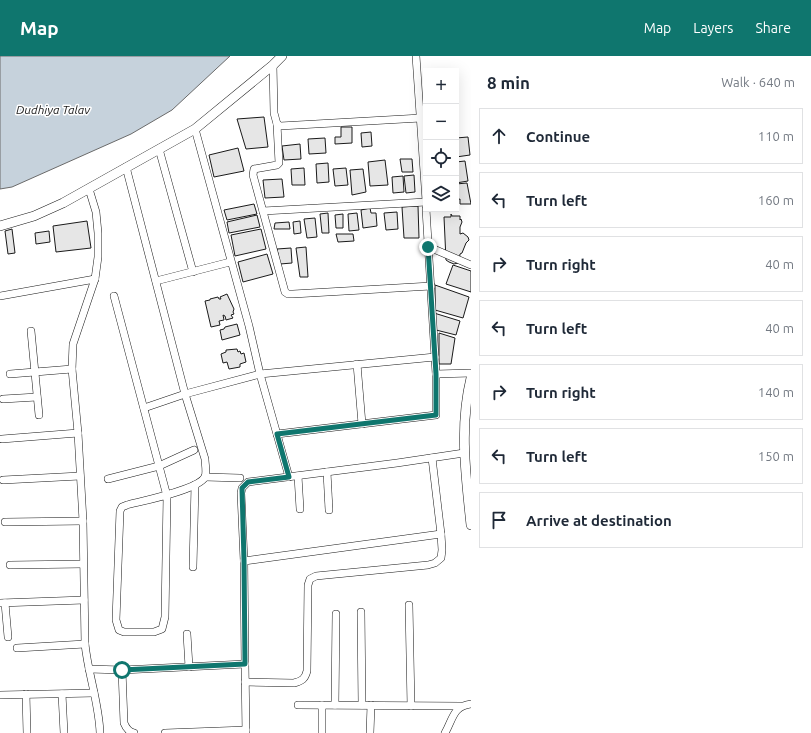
<!DOCTYPE html>
<html lang="en">
<head>
<meta charset="utf-8">
<style>
	:root { --surface:#fff; --page:#f2f2f3; --text:#1f2937; --muted:#747a83; --line:#e0e1e3; --accent:#0f766e }
	body { margin:0; font-family:Ubuntu,sans-serif; background:var(--page); color:var(--text) }
	.controls { position:absolute; right:12px; top:12px; display:grid; overflow:hidden; border-radius:0px; box-shadow:0 4px 16px #0002 }
	.controls button { width:36px; height:36px; display:grid; place-items:center; padding:0; border:0; border-bottom:1px solid var(--line); background:var(--surface); color:var(--text); font:20px sans-serif }
	.stop { position:absolute; width:12px; height:12px; margin:-9px; border:3px solid #0f766e; border-radius:50%; background:#fff }
	.stop.end { background:#0f766e; border-color:#fff; box-shadow:0 1px 4px #0008 }
	.list { margin:0; padding:0; list-style:none }
	h2 { display:flex; justify-content:space-between; align-items:center; height:52px; margin:0; padding:0 16px; font-size:17px }
	h2 small { font-size:13px; font-weight:400; color:var(--muted) }
	.list li { display:grid; grid-template-columns:26px 1fr auto; gap:12px; align-items:center; box-sizing:border-box; height:56px; margin:0 8px 8px; padding:0 8px; border:1px solid var(--line); border-radius:0px }
	.list b { display:block; font-size:15px; white-space:nowrap }
	.list em { font-size:13px; font-style:normal; color:var(--muted) }
	.icon { flex:none; width:22px; height:22px; fill:none; stroke:currentColor; stroke-width:2; stroke-linecap:round; stroke-linejoin:round }
	.map { position:relative; flex:none; width:471px; height:677px; overflow:hidden }
	header { display:flex; align-items:center; gap:24px; box-sizing:border-box; height:56px; padding:0 20px; background:var(--accent); color:#fff }
	header strong { font-size:19px }
	nav { display:flex; gap:22px; margin-inline-start:auto; font-size:14px }
	main { display:flex }
	aside { flex:1; background:var(--surface) }
	.map>svg:first-child { display:block }
	.water { fill:#c6d2dc; stroke:#6a6a6a }
	.building { fill:#e6e6e6; stroke:#1a1a1a }
	.lines { fill:none; stroke-linecap:round; stroke-linejoin:round }
	.street-casing { stroke:#1a1a1a; stroke-width:8 }
	.secondary-casing { stroke:#1a1a1a; stroke-width:10 }
	.street { stroke:#fff; stroke-width:7 }
	.secondary { stroke:#fff; stroke-width:9 }
	.route { stroke:#0f766e; stroke-width:5 }
	.labels { text-anchor:middle; stroke-width:3; stroke-linejoin:round; paint-order:stroke }
	.water-label { font-size:12px; font-style:italic; fill:#1a1a1a; stroke:#fff }
</style>
</head>
<body>
<header>
<strong>Map</strong>
<nav><a>Map</a><a>Layers</a><a>Share</a></nav>
</header>
<main>
<div class="map">
<svg width="471" height="677" viewBox="0 0 471 677">
	<rect width="100%" height="100%" fill="#fff"/>
	<polygon class="water" points="0,0 230,0 172,54 131,78 12,131 0,133"/>
	<g class="building">
		<polygon points="264,61 268,91 246,93 237,63"/>
		<polygon points="341,71 352,71 352,87 335,88 335,81 341,81"/>
		<polygon points="371,76 372,90 362,91 361,77"/>
		<polygon points="468,81 470,99 456,101 456,82"/>
		<polygon points="325,82 326,97 309,98 308,83"/>
		<polygon points="300,88 301,103 284,104 282,90"/>
		<polygon points="238,92 244,115 214,121 209,99"/>
		<polygon points="400,103 412,103 413,116 402,116"/>
		<polygon points="385,104 388,129 370,130 368,106"/>
		<polygon points="465,105 468,125 456,127 456,106"/>
		<polygon points="328,107 329,126 317,127 316,108"/>
		<polygon points="304,112 305,129 292,129 291,113"/>
		<polygon points="346,112 348,129 335,130 333,113"/>
		<polygon points="363,113 366,136 352,139 350,114"/>
		<polygon points="414,119 415,136 406,137 404,120"/>
		<polygon points="403,120 404,136 393,137 392,121"/>
		<polygon points="282,123 284,141 265,142 263,124"/>
		<polygon points="467,127 471,148 460,148 460,143 456,144 456,128"/>
		<polygon points="254,148 257,158 227,164 224,154"/>
		<polygon points="418,150 419,182 404,182 402,151"/>
		<polygon points="370,152 371,157 376,157 377,170 363,172 361,154"/>
		<polygon points="397,156 398,173 386,174 384,157"/>
		<polygon points="328,157 329,177 322,177 320,158"/>
		<polygon points="357,157 359,174 349,175 348,158"/>
		<polygon points="343,158 343,172 336,172 335,159"/>
		<polygon points="451,158 452,160 460,160 460,164 461,163 462,166 460,171 460,178 463,177 468,181 469,184 466,187 462,197 460,198 459,206 458,207 454,208 449,206 446,204 444,161 451,161"/>
		<polygon points="257,159 260,171 229,177 227,166"/>
		<polygon points="315,162 317,181 307,182 304,163"/>
		<polygon points="87,165 91,192 56,196 53,170"/>
		<polygon points="300,165 301,177 294,178 293,166"/>
		<polygon points="289,166 290,173 274,173 275,167"/>
		<polygon points="12,173 15,197 8,198 5,175"/>
		<polygon points="261,173 266,193 235,200 231,179"/>
		<polygon points="49,175 50,186 36,188 35,177"/>
		<polygon points="336,178 353,178 354,185 338,186"/>
		<polygon points="306,191 308,221 300,221 296,192"/>
		<polygon points="291,192 292,207 280,208 277,193"/>
		<polygon points="267,198 273,218 243,226 238,206"/>
		<polygon points="453,209 471,215 471,236 446,228"/>
		<polygon points="435,229 469,241 463,262 435,254"/>
		<polygon points="227,238 234,253 233,256 234,258 231,259 233,262 226,264 225,260 223,259 224,264 219,265 220,269 211,271 205,245 210,244 210,243 218,241 219,243 221,243 220,241"/>
		<polygon points="434,257 460,265 456,279 436,274"/>
		<polygon points="237,268 240,279 222,284 220,274 224,273 225,271"/>
		<polygon points="439,277 455,282 451,308 439,308"/>
		<polygon points="237,293 238,296 240,295 241,298 244,297 246,306 240,308 240,311 229,313 227,306 223,307 221,298 226,296 226,294"/>
	</g>
	<g class="lines">
		<g class="street-casing">
			<g id="street">
				<polyline points="416,0 426,145"/>
				<polyline points="273,9 274,57 277,68 280,70 421,62"/>
				<polyline points="277,68 279,107 277,109 254,113 253,119 285,236 288,238 293,238 431,230"/>
				<polyline points="195,73 249,270 260,318 289,421"/>
				<polyline points="159,93 193,216"/>
				<path d="M 89,133 L 96,156 L 98,177 L 98,201 L 95,223 L 73,288 L 72,313 L 78,377 L 83,465 L 85,588 C 88,618 99,647 100,677"/>
				<polyline points="263,155 426,146"/>
				<polyline points="429,191 471,209"/>
				<polyline points="156,225 230,206"/>
				<polyline points="0,240 95,223"/>
				<path d="M 114,240 L 167,440 L 165,561 L 162,573 L 154,576 L 124,576 L 119,574 L 116,564 L 120,455 L 122,451 L 127,449 C 142,445 198,434 205,421 C 207,416 205,408 205,403 L 185,338 L 126,111"/>
				<polyline points="31,275 39,359"/>
				<polyline points="357,308 362,368"/>
				<polyline points="10,318 72,313"/>
				<polyline points="436,318 471,317"/>
				<polyline points="3,343 37,341"/>
				<polyline points="144,352 185,338 260,318 435,301"/>
				<polyline points="277,378 436,359 436,318 426,153"/>
				<polyline points="2,383 78,377"/>
				<polyline points="327,416 329,454"/>
				<polyline points="298,420 300,453"/>
				<polyline points="205,421 240,422"/>
				<polyline points="108,423 159,410 194,394"/>
				<polyline points="3,424 80,420"/>
				<polyline points="5,466 83,465"/>
				<polyline points="244,505 441,478"/>
				<polyline points="10,509 83,508"/>
				<polyline points="193,511 195,429"/>
				<polyline points="0,547 84,544"/>
				<polyline points="5,547 8,581"/>
				<polyline points="409,549 411,650"/>
				<polyline points="361,556 362,649"/>
				<polyline points="187,578 189,611"/>
				<polyline points="17,592 85,588"/>
				<polyline points="245,608 246,677"/>
				<polyline points="89,613 122,614 245,608 244,505 241,437 242,432 248,426 397,407 464,397"/>
				<path d="M 122,614 L 124,667 C 126,672 129,676 134,677"/>
				<path d="M 245,626 L 294,627 C 302,625 305,623 307,615 L 308,529 L 310,523 L 316,520 L 428,509 L 435,507 L 441,502 L 442,494 L 441,478 L 432,402"/>
				<polyline points="26,638 27,677"/>
				<polyline points="62,638 64,677"/>
				<polyline points="0,639 94,637"/>
				<polyline points="298,649 461,650"/>
				<polyline points="335,649 336,558"/>
				<polyline points="165,677 246,674"/>
				<polyline points="322,677 322,649"/>
				<polyline points="370,677 371,649"/>
				<path d="M 445,677 C 453,663 453,650 471,648"/>
			</g>
		</g>
		<g class="secondary-casing">
			<g id="secondary">
				<polyline points="0,170 34,160 63,147 195,73 273,9 282,0"/>
				<path d="M 471,322 C 459,371 466,420 471,469"/>
			</g>
		</g>
		<use href="#street" class="street"/>
		<use href="#secondary" class="secondary"/>
	</g>
	<g class="lines">
		<polyline class="route" points="122,614 245,608 244,504 242,432 248,426 289,421 277,378 436,359 436,318 428,191"/>
	</g>
	<g class="labels">
		<g class="water-label">
			<text x="53" y="58">Dudhiya Talav</text>
		</g>
	</g>
</svg>
<div class="controls">
<button>+</button>
<button>−</button>
<button><svg class="icon" aria-label="locate" viewBox="0 0 24 24"><circle cx="12" cy="12" r="6"/><path d="M12 2v4M12 18v4M2 12h4M18 12h4"/></svg></button>
<button><svg class="icon" aria-label="layers" viewBox="0 0 24 24"><path d="M12 4l9 5-9 5-9-5zM3 14l9 5 9-5"/></svg></button>
</div>
<div class="stop" style="left:122px;top:614px"></div>
<div class="stop end" style="left:428px;top:191px"></div>
</div>
<aside>
<h2>8 min<small>Walk · 640 m</small></h2>
<ul class="list">
<li><svg class="icon" aria-label="ahead" viewBox="0 0 24 24"><path d="M12 20V5M6 11l6-6 6 6"/></svg><div><b>Continue</b></div><em>110 m</em></li>
<li><svg class="icon" aria-label="left" viewBox="0 0 24 24"><path d="M17 20v-9H6M10 6l-5 5 5 5"/></svg><div><b>Turn left</b></div><em>160 m</em></li>
<li><svg class="icon" aria-label="right" viewBox="0 0 24 24"><path d="M7 20v-9h11M14 6l5 5-5 5"/></svg><div><b>Turn right</b></div><em>40 m</em></li>
<li><svg class="icon" aria-label="left" viewBox="0 0 24 24"><path d="M17 20v-9H6M10 6l-5 5 5 5"/></svg><div><b>Turn left</b></div><em>40 m</em></li>
<li><svg class="icon" aria-label="right" viewBox="0 0 24 24"><path d="M7 20v-9h11M14 6l5 5-5 5"/></svg><div><b>Turn right</b></div><em>140 m</em></li>
<li><svg class="icon" aria-label="left" viewBox="0 0 24 24"><path d="M17 20v-9H6M10 6l-5 5 5 5"/></svg><div><b>Turn left</b></div><em>150 m</em></li>
<li><svg class="icon" aria-label="arrive" viewBox="0 0 24 24"><path d="M6 21V4h12l-3 4 3 4H6"/></svg><div><b>Arrive at destination</b></div></li>
</ul>
</aside>
</main>
</body>
</html>
